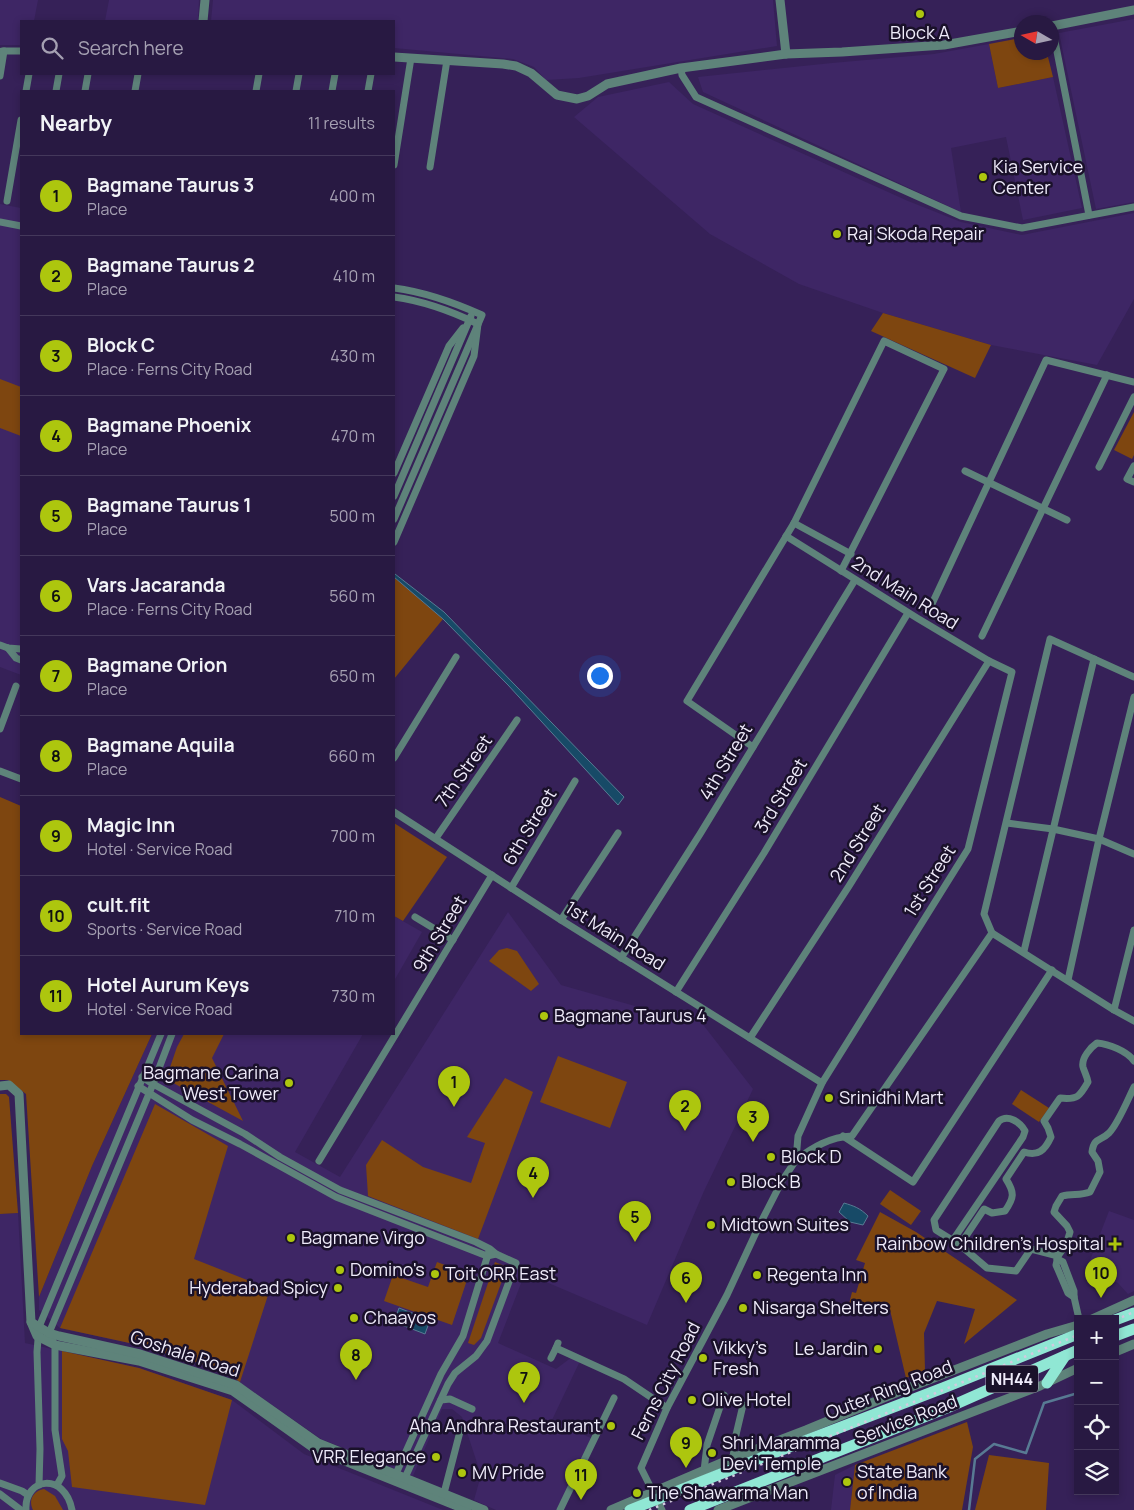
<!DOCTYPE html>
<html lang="en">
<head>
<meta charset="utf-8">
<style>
	:root { --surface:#281942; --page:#302249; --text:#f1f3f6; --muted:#a5a0b2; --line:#44385b; --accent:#adc60e }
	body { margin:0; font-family:Manrope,sans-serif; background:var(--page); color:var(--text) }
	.controls { position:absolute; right:15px; bottom:15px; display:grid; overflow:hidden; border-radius:0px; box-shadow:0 2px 8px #0003 }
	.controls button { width:45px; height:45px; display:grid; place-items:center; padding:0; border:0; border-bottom:1px solid var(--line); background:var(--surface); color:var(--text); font:25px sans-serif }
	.compass { position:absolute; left:1014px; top:15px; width:45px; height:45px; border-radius:50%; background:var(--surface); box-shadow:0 2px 8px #0003; rotate:279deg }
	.you { position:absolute; left:599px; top:675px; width:18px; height:18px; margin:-12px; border:4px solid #fff; border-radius:50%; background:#1a73e8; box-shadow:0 0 0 8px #1a73e833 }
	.badge { display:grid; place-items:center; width:32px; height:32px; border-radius:50%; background:var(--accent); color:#111; font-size:16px; font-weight:700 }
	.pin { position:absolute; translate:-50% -41px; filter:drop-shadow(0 1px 2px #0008) }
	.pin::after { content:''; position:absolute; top:26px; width:18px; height:15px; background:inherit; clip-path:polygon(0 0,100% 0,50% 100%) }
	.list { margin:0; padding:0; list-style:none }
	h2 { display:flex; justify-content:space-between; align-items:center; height:65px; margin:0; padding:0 20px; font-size:21px }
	h2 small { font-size:16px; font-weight:400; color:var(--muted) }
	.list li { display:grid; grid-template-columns:32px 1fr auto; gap:15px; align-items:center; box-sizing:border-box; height:80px; padding:0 20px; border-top:1px solid var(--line) }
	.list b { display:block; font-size:19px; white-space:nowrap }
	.list p { margin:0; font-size:16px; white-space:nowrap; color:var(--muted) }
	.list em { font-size:16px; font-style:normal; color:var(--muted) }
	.icon { flex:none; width:28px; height:28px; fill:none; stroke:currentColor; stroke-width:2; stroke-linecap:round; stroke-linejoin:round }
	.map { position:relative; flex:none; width:1134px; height:1510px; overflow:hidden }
	.search { position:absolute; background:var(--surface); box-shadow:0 2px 8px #0003; left:20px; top:20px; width:375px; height:55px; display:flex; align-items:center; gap:12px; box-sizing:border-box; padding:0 18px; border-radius:0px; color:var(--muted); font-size:19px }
	.panel { position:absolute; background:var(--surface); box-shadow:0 2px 8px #0003; left:20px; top:90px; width:375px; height:945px; border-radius:0px }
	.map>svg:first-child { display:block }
	.built { fill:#3e2665 }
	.green { fill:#7e4610 }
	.water { fill:#174a67; stroke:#587a93 }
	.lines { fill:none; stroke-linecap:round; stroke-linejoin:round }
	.stream { stroke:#587a93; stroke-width:2.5 }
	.minor { stroke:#5e837a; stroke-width:7 }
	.tertiary { stroke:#5e837a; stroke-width:9 }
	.trunk { stroke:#90e7d4; stroke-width:11 }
	.rail { stroke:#d2cbe0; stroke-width:2.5; stroke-dasharray:2.5 5; stroke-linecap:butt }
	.trunk-bridge { stroke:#90e7d4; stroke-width:11 }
	.poi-dot { fill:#adc60e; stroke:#1a112a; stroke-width:2 }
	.labels { text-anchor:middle; stroke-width:5; stroke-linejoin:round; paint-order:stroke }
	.shield { fill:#1a112a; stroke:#afaabc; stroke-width:1 }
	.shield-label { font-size:16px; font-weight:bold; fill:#efebfa }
	.poi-label { font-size:18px; fill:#efebfa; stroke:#1a112a; text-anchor:start }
	.street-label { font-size:18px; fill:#efebfa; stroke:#1a112a }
</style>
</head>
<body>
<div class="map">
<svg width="1134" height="1510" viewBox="0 0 1134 1510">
	<rect width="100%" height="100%" fill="#362158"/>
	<g class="built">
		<polygon points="0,0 38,0 34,21 21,21 21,45 0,45"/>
		<polygon points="109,0 199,0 198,21 105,21"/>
		<polygon points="213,0 773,0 777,46 579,78 546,80 534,67 513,59 394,48 394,21 211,21"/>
		<polygon points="1134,19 1134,202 1096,209 1059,33"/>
		<polygon points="989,44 998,88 1053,77 1082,208 1023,220 1006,137 951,148 961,212 703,92 698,77 832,63 934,54"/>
		<polygon points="669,82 693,104 908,201 961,222 1022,235 1134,213 1134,299 1097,365 991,345 883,313 799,284 710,234 574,117 598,97"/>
		<polygon points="0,204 21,208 21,675 0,667"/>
		<polygon points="508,912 561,985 663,1014 670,1016 694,1013 753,1089 704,1191 647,1325 525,1273 498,1343 556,1369 572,1357 580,1361 552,1420 593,1439 558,1510 496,1510 474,1500 481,1475 462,1417 452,1409 442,1409 413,1476 321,1439 222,1370 134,1344 60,1328 39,1310 39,1297 92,1166 152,1034 363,1034 295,1152 340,1177"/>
		<polygon points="394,916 422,932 394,981"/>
		<polygon points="1109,1211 1134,1220 1134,1291 1128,1294 1118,1283 1087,1268"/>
		<polygon points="18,1213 25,1343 139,1368 232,1400 304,1454 443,1510 0,1510 0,1214"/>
		<polygon points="855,1465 850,1510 831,1510 835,1475"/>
	</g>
	<g class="green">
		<polygon points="1021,38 1022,52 1047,53 1053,77 998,88 989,44"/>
		<polygon points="883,313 991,345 975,378 871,331"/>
		<polygon points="0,379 21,387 21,436 0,428"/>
		<polygon points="1134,412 1134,455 1132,459 1114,450"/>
		<polygon points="394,573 395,574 394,577 443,619 394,679"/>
		<polygon points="0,797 21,806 21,1034 152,1034 92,1166 39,1297 26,1094 8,1080 0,1080"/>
		<polygon points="394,823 447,857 403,921 394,916"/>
		<polygon points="507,948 517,951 539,984 531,991 489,961 499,950"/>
		<polygon points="184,1034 224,1034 212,1058 243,1121 166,1079 177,1047"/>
		<polygon points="558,1056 627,1082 610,1128 540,1102"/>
		<polygon points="505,1078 533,1092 478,1239 368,1196 366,1165 382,1140 423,1167 471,1183 485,1143 467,1137"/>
		<polygon points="1021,1090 1049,1108 1039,1122 1012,1104"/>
		<polygon points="0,1094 6,1094 9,1097 18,1213 0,1214"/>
		<polygon points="155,1104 228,1146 194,1259 270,1289 240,1382 222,1370 134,1344 60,1328"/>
		<polygon points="890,1190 921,1211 911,1225 880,1204"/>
		<polygon points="880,1212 916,1232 1017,1300 964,1344 975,1309 937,1301 924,1333 925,1370 906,1378 890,1310 859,1314 849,1304 852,1292 856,1293 865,1263 856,1260"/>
		<polygon points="437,1262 469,1274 452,1325 384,1301 393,1275 428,1287"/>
		<polygon points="495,1262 507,1267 481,1338 474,1345 468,1343"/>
		<polygon points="62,1351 139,1368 232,1400 205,1505 72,1487 68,1451 62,1439"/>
		<polygon points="967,1422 973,1447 962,1510 850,1510 855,1465"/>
		<polygon points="989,1455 1049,1463 1046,1510 975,1510"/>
		<path d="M 44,1489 L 55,1496 L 63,1510 L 33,1510 C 28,1500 33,1491 44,1489 Z"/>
	</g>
	<g class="water">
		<polygon points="395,574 444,612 624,797 618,805 508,685 443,619 394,577"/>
		<path d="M 844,1203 C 854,1206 860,1208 868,1216 L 863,1225 L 850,1222 L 839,1212 Z"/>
		<polygon points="399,1308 430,1320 425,1334 394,1322"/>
	</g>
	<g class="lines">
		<polyline class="stream" points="969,1510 975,1459 994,1444 1026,1453 1044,1403 1078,1393"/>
		<g class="minor">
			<polyline points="1052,26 1089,215"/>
			<polyline points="2,51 21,51"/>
			<polyline points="681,68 682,75 696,97 961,216 1022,228 1134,207"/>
			<polyline points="0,76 4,51"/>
			<polyline points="26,91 29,74"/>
			<polyline points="56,91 59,74"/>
			<polyline points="85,91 88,74"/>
			<polyline points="135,91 138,74"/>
			<polyline points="256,91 259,74"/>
			<polyline points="296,91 299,74"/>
			<polyline points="332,91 335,74"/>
			<polyline points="368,91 371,74"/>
			<polyline points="394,165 411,58"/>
			<polyline points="430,167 447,60"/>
			<polyline points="7,201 21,120"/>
			<polyline points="0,222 21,226"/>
			<path d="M 394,288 C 425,292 453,302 482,315 L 394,519"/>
			<path d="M 394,297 C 424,301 451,311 478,324 L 474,356 L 394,542"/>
			<polyline points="1134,466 1127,479 1134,482"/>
			<polyline points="1099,467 1134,397"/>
			<polyline points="965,471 1067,520"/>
			<polyline points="394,473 449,346 463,328"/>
			<polyline points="394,496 471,316"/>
			<polyline points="794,523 851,554"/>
			<polyline points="931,606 1046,360 1134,382"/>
			<polyline points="982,636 1107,375"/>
			<polyline points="0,645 8,648 21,649"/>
			<polyline points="8,648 16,658 21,660"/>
			<polyline points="1134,677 1050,639 984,914 992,933 1114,1010 1134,1021"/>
			<polyline points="0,729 16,686"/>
			<polyline points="753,747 687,701 794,523 884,341 944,369 841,571"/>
			<polyline points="394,758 456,657"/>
			<polyline points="0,771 21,779"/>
			<polyline points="394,812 561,920 822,1083"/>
			<polyline points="1007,823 1053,829 1099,839 1134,854"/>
			<polyline points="436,838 517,720"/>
			<polyline points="511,888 575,781"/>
			<polyline points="415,917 453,940"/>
			<polyline points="561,920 618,833"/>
			<polyline points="1024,951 1094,659"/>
			<polyline points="621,958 700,834 855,580"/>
			<polyline points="1068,980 1099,839 1134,697"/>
			<polyline points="676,992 764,853 908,613"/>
			<polyline points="1114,1010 1134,930"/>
			<polyline points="172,1034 153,1084 245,1134 280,1157 340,1190 476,1242 490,1249 496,1254 516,1263 487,1341 476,1356 455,1373 448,1384 403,1482"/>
			<polyline points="750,1038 849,886 989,661"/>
			<polyline points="138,1086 192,1120 240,1144 336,1197 487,1256 496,1254"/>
			<polyline points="843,1136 913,1182 1052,970"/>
			<path d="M 796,1160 C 813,1147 830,1137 852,1136 L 992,933"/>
			<polyline points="319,1161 492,875"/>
			<path d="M 953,1240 L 1023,1137 L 1025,1131 C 1020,1122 1008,1114 999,1121 L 934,1220 L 936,1230 L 960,1245 L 987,1268 L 1016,1271 L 1031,1249 L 1058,1256"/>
			<path d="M 960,1245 L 984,1209 L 992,1213 L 1005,1211 C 1014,1198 1015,1193 1006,1179 L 1024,1152 C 1038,1157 1045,1150 1051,1137 L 1048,1128 L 1044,1121 L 1060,1098 C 1078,1100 1080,1096 1088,1082 C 1087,1076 1084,1071 1083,1067 C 1081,1058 1091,1047 1097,1043 C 1109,1044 1127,1051 1134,1061"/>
			<polyline points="1057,1259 1063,1262 1074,1291 1074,1297 1079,1319"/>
			<path d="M 1074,1297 L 1068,1293 L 1056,1265 L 1058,1256 L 1066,1245 L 1070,1232 L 1067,1226 L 1054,1212 L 1056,1206 L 1062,1196 C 1072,1193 1080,1196 1090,1192 L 1100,1172 L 1098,1161 L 1092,1152 C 1094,1137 1101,1141 1109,1133 C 1118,1124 1128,1099 1134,1087"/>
			<polyline points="558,1343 556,1348 624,1379 667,1408"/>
			<polyline points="551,1358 556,1348"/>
			<polyline points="441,1400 450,1399 472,1409"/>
			<polyline points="733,1458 735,1439 743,1405"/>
			<polyline points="704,1471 707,1445 724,1395"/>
			<polyline points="394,1478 441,1374 463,1336 489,1251"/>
			<polyline points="0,1483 22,1491 28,1495"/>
			<polyline points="39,1485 40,1449 37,1352 39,1327 161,1034"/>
			<polyline points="57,1485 62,1476 55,1430 55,1345 49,1333 153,1084 142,1077"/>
			<polyline points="0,1494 21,1510"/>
			<polyline points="443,1497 462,1424"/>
			<path d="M 26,1510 C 24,1477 65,1472 72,1510"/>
			<polyline points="560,1510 614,1398"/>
			<polyline points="662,1510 641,1468 667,1408 727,1295 759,1226 782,1181 796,1160 798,1136 822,1083 968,849 1012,672 989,661 917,618 786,536"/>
		</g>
		<g class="tertiary">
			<polyline points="780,0 786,54"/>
			<polyline points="203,21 205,0"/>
			<polyline points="1052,26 1134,10"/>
			<polyline points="394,57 503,64 516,66 531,73 557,95 577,99 588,96 607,84 681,68 786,54 842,52 944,45 1022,31"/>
			<polyline points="0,1086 9,1085 19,1094 31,1322 37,1336 55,1345 139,1361 233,1391 315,1449 467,1510"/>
			<polyline points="1092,1319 1134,1300"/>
			<polyline points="31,1322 49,1333 59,1336 140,1354 236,1385 318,1443 484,1510"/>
			<polyline points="1115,1352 1134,1344"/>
			<polyline points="611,1510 733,1458 806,1430 903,1390 1047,1334 1078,1325"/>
			<polyline points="718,1510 1040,1386 1078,1368"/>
		</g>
		<g class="trunk">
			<polyline points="1115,1320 1134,1313"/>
			<polyline points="1115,1336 1134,1329"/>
			<polyline points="1047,1383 1065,1356"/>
			<polyline points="763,1457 943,1388 1078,1334"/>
			<polyline points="690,1510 947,1408 1078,1350"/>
		</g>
		<g class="rail">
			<polyline points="1115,1320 1134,1312"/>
			<polyline points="649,1510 1078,1335"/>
		</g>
		<polyline class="trunk-bridge" points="630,1510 763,1457"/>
	</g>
	<g class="poi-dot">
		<circle cx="920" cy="14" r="5"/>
		<circle cx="983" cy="177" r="5"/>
		<circle cx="837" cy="234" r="5"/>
		<circle cx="544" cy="1016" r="5"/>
		<circle cx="289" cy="1083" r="5"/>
		<circle cx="829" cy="1098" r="5"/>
		<circle cx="771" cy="1157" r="5"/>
		<circle cx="731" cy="1182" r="5"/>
		<circle cx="711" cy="1225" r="5"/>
		<circle cx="291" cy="1238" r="5"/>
		<path d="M1112.5 1236.5h5v5h5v5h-5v5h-5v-5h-5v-5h5z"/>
		<circle cx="340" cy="1270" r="5"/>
		<circle cx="435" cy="1274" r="5"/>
		<circle cx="757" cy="1275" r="5"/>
		<circle cx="338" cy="1288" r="5"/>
		<circle cx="743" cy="1308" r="5"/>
		<circle cx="354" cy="1318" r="5"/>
		<circle cx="878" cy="1349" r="5"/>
		<circle cx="703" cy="1358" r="5"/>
		<circle cx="692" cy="1400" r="5"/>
		<circle cx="611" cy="1426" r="5"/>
		<circle cx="712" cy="1453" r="5"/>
		<circle cx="436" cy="1457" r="5"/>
		<circle cx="462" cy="1473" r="5"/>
		<circle cx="847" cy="1482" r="5"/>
		<circle cx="637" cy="1493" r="5"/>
	</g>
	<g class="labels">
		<rect class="shield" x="986" y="1365.5" width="52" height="27" rx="4"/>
		<g class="shield-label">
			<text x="1012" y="1385">NH44</text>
		</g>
		<g class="poi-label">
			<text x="920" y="39" text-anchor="middle">Block A</text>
			<text x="993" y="173">Kia Service<tspan x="993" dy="21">Center</tspan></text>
			<text x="847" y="240">Raj Skoda Repair</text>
			<text x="554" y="1022">Bagmane Taurus 4</text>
			<text x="279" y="1079" text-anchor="end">Bagmane Carina<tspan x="279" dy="21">West Tower</tspan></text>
			<text x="839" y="1104">Srinidhi Mart</text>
			<text x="781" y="1163">Block D</text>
			<text x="741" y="1188">Block B</text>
			<text x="721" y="1231">Midtown Suites</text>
			<text x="301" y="1244">Bagmane Virgo</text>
			<text x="1104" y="1250" text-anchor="end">Rainbow Children's Hospital</text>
			<text x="350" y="1276">Domino's</text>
			<text x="445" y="1280">Toit ORR East</text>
			<text x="767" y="1281">Regenta Inn</text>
			<text x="328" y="1294" text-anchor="end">Hyderabad Spicy</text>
			<text x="753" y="1314">Nisarga Shelters</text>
			<text x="364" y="1324">Chaayos</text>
			<text x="713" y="1354">Vikky’s<tspan x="713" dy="21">Fresh</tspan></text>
			<text x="868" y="1355" text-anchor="end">Le Jardin</text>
			<text x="702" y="1406">Olive Hotel</text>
			<text x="601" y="1432" text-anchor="end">Aha Andhra Restaurant</text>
			<text x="722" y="1449">Shri Maramma<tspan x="722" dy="21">Devi Temple</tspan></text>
			<text x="426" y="1463" text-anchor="end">VRR Elegance</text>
			<text x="857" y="1478">State Bank<tspan x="857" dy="21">of India</tspan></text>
			<text x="472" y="1479">MV Pride</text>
			<text x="647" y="1499">The Shawarma Man</text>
		</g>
		<g class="street-label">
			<text transform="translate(905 593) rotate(32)" y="6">2nd Main Road</text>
			<text transform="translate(726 762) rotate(-59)" y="6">4th Street</text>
			<text transform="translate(464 771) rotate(-55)" y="6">7th Street</text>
			<text transform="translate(781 796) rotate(-59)" y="6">3rd Street</text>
			<text transform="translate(530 827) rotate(-59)" y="6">6th Street</text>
			<text transform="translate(858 843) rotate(-58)" y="6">2nd Street</text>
			<text transform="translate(930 881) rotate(-58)" y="6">1st Street</text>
			<text transform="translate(440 934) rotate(-59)" y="6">9th Street</text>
			<text transform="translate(615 936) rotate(32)" y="6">1st Main Road</text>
			<text transform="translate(185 1354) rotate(18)" y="6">Goshala Road</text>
			<text transform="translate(666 1381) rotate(-63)" y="6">Ferns City Road</text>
			<text transform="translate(889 1390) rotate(-21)" y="6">Outer Ring Road</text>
			<text transform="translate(906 1420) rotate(-21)" y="6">Service Road</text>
		</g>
	</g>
</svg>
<div class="controls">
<button>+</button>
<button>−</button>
<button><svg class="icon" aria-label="locate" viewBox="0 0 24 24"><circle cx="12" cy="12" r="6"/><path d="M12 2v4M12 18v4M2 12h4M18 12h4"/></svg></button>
<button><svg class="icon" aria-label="layers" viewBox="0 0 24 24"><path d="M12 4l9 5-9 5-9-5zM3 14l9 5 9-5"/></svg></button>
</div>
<svg class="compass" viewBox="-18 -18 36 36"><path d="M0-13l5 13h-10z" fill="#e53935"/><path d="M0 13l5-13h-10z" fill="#a5a0b2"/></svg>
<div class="you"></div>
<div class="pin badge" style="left:454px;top:1107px">1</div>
<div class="pin badge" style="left:685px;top:1131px">2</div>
<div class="pin badge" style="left:753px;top:1142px">3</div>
<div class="pin badge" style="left:533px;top:1198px">4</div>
<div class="pin badge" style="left:635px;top:1242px">5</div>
<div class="pin badge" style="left:686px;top:1303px">6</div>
<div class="pin badge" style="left:524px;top:1403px">7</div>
<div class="pin badge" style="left:356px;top:1380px">8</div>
<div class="pin badge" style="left:686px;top:1468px">9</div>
<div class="pin badge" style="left:1101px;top:1298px">10</div>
<div class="pin badge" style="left:581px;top:1500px">11</div>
<div class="search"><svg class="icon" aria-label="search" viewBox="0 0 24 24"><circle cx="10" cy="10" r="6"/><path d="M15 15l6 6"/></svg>Search here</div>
<section class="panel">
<h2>Nearby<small>11 results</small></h2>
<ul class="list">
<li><span class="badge">1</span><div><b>Bagmane Taurus 3</b><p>Place</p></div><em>400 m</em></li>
<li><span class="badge">2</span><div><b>Bagmane Taurus 2</b><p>Place</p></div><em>410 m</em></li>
<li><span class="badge">3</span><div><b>Block C</b><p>Place · Ferns City Road</p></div><em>430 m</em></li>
<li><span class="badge">4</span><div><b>Bagmane Phoenix</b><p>Place</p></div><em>470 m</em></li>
<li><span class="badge">5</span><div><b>Bagmane Taurus 1</b><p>Place</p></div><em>500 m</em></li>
<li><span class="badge">6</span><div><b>Vars Jacaranda</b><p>Place · Ferns City Road</p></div><em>560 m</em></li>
<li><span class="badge">7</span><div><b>Bagmane Orion</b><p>Place</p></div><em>650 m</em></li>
<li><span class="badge">8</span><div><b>Bagmane Aquila</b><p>Place</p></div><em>660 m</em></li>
<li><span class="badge">9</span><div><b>Magic Inn</b><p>Hotel · Service Road</p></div><em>700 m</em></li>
<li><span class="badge">10</span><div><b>cult.fit</b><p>Sports · Service Road</p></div><em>710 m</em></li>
<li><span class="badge">11</span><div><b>Hotel Aurum Keys</b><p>Hotel · Service Road</p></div><em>730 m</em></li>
</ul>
</section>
</div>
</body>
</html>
